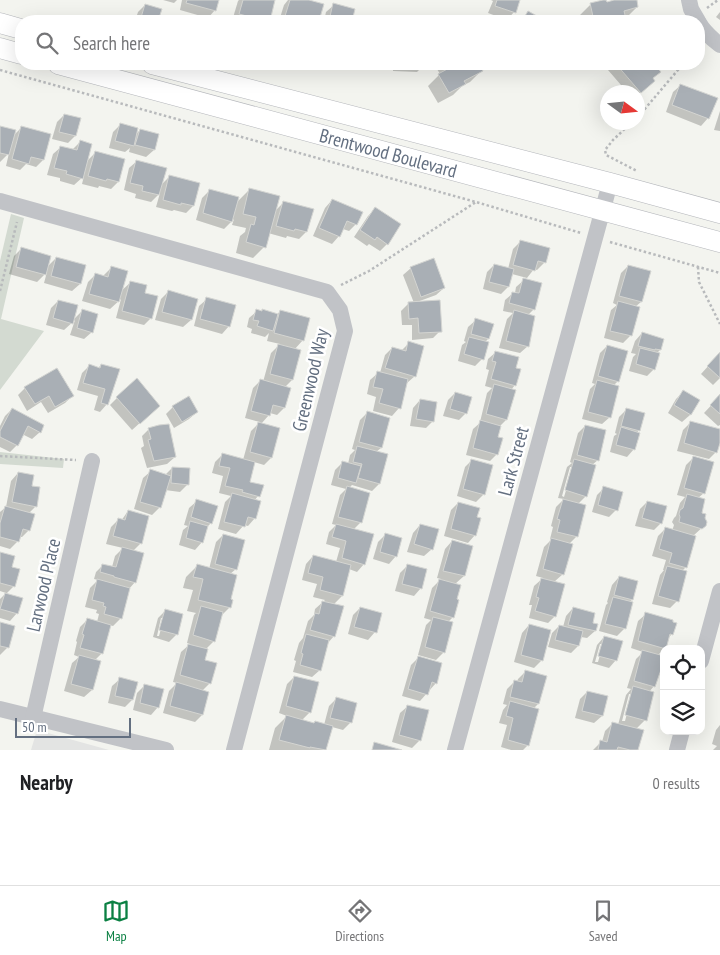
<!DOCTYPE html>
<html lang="en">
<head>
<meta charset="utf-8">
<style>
	:root { --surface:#fff; --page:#f6f6f6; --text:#202124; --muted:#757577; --line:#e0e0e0; --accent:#0b8043 }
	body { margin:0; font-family:"PT Sans Narrow",sans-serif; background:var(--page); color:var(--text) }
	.controls { position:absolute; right:15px; bottom:15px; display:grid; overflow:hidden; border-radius:10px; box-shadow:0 5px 20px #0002 }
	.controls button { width:45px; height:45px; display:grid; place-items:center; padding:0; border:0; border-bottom:1px solid var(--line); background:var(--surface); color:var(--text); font:25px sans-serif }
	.compass { position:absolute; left:600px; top:85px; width:45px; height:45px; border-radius:50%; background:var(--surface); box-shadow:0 5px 20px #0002; rotate:105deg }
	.scale { position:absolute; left:15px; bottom:12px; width:116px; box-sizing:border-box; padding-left:5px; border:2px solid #636f80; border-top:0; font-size:14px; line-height:18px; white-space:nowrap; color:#636f80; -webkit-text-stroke:4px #fff; paint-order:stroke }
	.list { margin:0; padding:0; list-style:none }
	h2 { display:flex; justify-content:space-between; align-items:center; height:65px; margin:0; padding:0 20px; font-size:21px }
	h2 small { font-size:16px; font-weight:400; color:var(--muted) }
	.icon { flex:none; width:28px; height:28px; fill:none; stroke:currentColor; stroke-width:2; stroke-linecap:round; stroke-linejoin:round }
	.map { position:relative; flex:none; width:720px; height:750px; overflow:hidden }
	.search { position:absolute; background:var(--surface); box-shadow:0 5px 20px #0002; left:15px; right:15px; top:15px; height:55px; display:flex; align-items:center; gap:12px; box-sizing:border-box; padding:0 18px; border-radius:20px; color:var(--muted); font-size:19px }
	.sheet { height:135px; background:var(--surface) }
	nav { display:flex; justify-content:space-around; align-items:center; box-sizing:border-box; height:70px; border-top:1px solid var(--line); background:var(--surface); font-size:14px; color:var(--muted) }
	nav a { display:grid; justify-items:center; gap:2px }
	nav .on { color:var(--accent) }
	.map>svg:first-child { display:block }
	.built { fill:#e3e4e3 }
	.green { fill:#d3dad1 }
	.shadow { fill:#0003; fill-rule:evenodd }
	.building { fill:#a9afb5; stroke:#d4d5d2 }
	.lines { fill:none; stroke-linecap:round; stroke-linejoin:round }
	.major-casing { stroke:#b4b6bb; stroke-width:21 }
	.path { stroke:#b8babc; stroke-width:2.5; stroke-dasharray:2.5 2.5; stroke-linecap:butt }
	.minor { stroke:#c1c3c7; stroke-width:16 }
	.major { stroke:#fff; stroke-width:20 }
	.labels { text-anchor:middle; stroke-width:5; stroke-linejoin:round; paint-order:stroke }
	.street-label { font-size:19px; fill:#636f80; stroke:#fff }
</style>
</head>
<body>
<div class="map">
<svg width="720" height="750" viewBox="0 0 720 750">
	<rect width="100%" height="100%" fill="#f3f4ef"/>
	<polygon class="built" points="37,730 109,750 31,750"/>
	<g class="green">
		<polygon points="11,214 24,218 1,319 44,331 0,390 0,261"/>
		<polygon points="0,452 64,459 63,468 0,464"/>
	</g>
	<g class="shadow">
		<polygon points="163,0 177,0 174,3"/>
		<polygon points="182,0 218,0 215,10 208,18 180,10"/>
		<polygon points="239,0 274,0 268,21 232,21 238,1"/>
		<polygon points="288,0 302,0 323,5 318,21 279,21 284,5"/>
		<polygon points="491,0 519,0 514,12 507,20 488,13 493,1"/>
		<polygon points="615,0 635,0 637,7 623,21 626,20 627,21 581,21 580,15 591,4 606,3"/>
		<polygon points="145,5 160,9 157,21 135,21 138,12"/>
		<polygon points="334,5 354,10 351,21 324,21 326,12"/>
		<polygon points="720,12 720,20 716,17"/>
		<polygon points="268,64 282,64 279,66"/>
		<polygon points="364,64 383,64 379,68"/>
		<polygon points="393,64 425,64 417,72 393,71"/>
		<polygon points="434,64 480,64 478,66 481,71 470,82 462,86 453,95 438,103 428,86 440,74"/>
		<polygon points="614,64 639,64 640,66 643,64 653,64 659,72 652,79 646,88 638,95 638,92 627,92 608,70"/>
		<polygon points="681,85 708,118 701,126 666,112 673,92"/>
		<polygon points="720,111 720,131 714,130"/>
		<polygon points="64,115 75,136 68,143 52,139 57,122"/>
		<polygon points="120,125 135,135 140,130 157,135 154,150 146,157 129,152 130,148 125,152 109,148 113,132"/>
		<polygon points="0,127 13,136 21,128 43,160 36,167 26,164 20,170 6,166 9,153 0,162"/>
		<polygon points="80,142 86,162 95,153 118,182 111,189 99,186 98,188 82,184 84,176 74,185 60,181 60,178 47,175 53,154 61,147 72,150"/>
		<polygon points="137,161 161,185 170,176 193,206 186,213 174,210 172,211 156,207 160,193 151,202 135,198 136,194 124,190 129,168"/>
		<polygon points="250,189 274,212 283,203 312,210 306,232 299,239 287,236 286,238 268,233 264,247 253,258 236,253 240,236 245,232 246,228 232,225 234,219 224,229 196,220 202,198 209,191 236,203"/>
		<polygon points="332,200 356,224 349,231 343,229 339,236 332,244 313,236 325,208"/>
		<polygon points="375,209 387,244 380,251 369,244 367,246 354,237 368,216"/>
		<polygon points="521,241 545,262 537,270 534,269 527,278 512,274 508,287 501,294 483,289 487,272 494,265 508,269 513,249"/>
		<polygon points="21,249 46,268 56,258 80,284 72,291 44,283 47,272 37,282 9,274 14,256"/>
		<polygon points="628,266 649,272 641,302 635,307 638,308 630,336 623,343 604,338 611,310 617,305 613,303 621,273"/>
		<polygon points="112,267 120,292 131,282 143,294 151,318 144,325 116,318 121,299 110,309 82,301 88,282 95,275 104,277 104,275"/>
		<polygon points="411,268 444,288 436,295 417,302 440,331 433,338 412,340 412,325 402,325 401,311 409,303 414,303 403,275"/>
		<polygon points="524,280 534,309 528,315 528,346 520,353 499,348 507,319 513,313 503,311 505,300 513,293 515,293 516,287"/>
		<polygon points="168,292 196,299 191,320 183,327 155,320 161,299"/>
		<polygon points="207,299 229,326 222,334 194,326 199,306"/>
		<polygon points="58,301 72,321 82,311 92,332 84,339 70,335 75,320 64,330 46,325 51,308"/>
		<polygon points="257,311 277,315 280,311 303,340 294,350 292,380 285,387 284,408 277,415 270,413 269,415 261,424 271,458 264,465 254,462 248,483 258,496 254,501 255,518 248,526 244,525 236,534 218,529 225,502 231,496 219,493 223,476 212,473 215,462 223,454 243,460 251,431 260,422 245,418 253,388 260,381 263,382 271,353 280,344 267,341 269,333 265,337 251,333 252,329 247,327 249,318"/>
		<polygon points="476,320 492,324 488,339 485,342 482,359 475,366 458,361 462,345 466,342 464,341 468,327"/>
		<polygon points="642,333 660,350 656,354 654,369 647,376 629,371 633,357 636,354 631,353 635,341"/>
		<polygon points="409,343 415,376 407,383 406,383 399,408 392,416 373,411 376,397 367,394 370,380 378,373 380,373 385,355 392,348 401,351"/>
		<polygon points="607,346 618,381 613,386 610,417 602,424 582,419 590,389 595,384 592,383 600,353"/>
		<polygon points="496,352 515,385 511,390 506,420 500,426 497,437 497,454 490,461 466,455 473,429 481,422 480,422 487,393 492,388 485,386 489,370 486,369 488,359"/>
		<polygon points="720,353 720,378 713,385 701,374"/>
		<polygon points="101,365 118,370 107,404 100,412 94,410 98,396 77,390 82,373 89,366 98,368"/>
		<polygon points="25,388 72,396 65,403 48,413 41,402 27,411 18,395"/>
		<polygon points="683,392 698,401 690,415 682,422 668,413 676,399"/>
		<polygon points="455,393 466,413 459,420 443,416 448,400"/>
		<polygon points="720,396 720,425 718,426 704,413"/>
		<polygon points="117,398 151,413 132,430 110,405"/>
		<polygon points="420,400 433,421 426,428 410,426 413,408"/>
		<polygon points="173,407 197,412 189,419 174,428 166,414"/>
		<polygon points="12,409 40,432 32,439 22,434 17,445 10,452 0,447 0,426 5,416"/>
		<polygon points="627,409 639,430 637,433 634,449 627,457 610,452 614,436 617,434 615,433 619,417"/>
		<polygon points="367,413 381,448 376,452 379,484 372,491 352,485 349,488 361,522 353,530 364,564 357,572 349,569 342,596 333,605 334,636 327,644 320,670 312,677 293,672 296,661 294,660 299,643 303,638 308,621 314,615 315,609 325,600 313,597 317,584 302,580 306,564 313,556 336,562 340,548 326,544 329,532 336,525 332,524 340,495 346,489 331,485 335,470 343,462 348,464 350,455 355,450 352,449 360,420"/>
		<polygon points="691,422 720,430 720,439 716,452 709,459 677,451 683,430"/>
		<path d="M 585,426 L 598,460 L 592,465 L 586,496 L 578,504 L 576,537 L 569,544 L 563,574 L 554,582 L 555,616 L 548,623 L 529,618 L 532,605 L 529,605 L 534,586 L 543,578 L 536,576 L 544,547 L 552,539 L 550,539 L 553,527 L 551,526 L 556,507 L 564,499 L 558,498 L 567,467 L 572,463 L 570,462 L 578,433 ZM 570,467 L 573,467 L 564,497 L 562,496 Z"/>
		<polygon points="149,429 175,457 167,464 147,468 141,448 144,446 142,436"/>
		<polygon points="693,458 704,493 698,498 700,514 705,525 693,536 686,567 682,571 677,601 670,608 652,604 660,575 664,570 663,570 666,560 652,556 658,536 665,529 672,531 674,525 672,522 674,518 676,516 680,503 685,497 677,495 686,465"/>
		<polygon points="472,460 484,494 476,502 457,496 465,467"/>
		<polygon points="172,468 188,484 180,492 165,490 160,507 152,515 134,509 143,478 151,471 165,475"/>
		<polygon points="18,473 31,487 35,507 29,513 29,530 22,537 19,537 18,541 10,549 0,546 0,512 6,507 11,481"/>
		<polygon points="604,488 616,510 609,517 592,512 597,495"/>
		<polygon points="197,501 211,523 206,528 202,542 195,550 179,545 183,530 188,526 184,525 189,508"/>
		<polygon points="647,502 661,523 654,530 635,526 640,509"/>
		<polygon points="458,503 475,518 475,535 468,543 444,536 451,510"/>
		<polygon points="128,511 141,543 133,551 135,582 129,589 120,619 113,626 109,625 102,653 95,660 92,690 84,697 64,691 72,663 79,657 74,655 77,642 76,641 80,627 87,620 97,622 99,614 96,613 97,610 85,607 90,588 98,580 94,579 96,572 103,565 112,567 115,556 123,548 106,544 111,527 118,520 121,521"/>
		<polygon points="420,525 432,549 424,556 407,552 413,533"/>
		<polygon points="223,535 236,569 230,574 229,608 221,616 214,641 206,649 203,660 210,683 202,691 202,715 195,722 163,713 169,691 177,683 173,682 181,652 190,644 187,643 194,615 196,613 187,611 193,590 183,588 186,577 197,566 209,569 216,542"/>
		<polygon points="385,535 396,556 389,564 373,559 378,542"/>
		<polygon points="452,541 472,547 464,576 455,584 453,617 448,622 444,652 436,660 418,655 426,625 431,620 424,618 432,588 441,579 437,578 445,549"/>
		<polygon points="0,553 11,567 14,586 6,594 17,613 10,621 0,618 0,599 6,593 0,591"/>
		<polygon points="407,566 421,588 414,596 395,591 400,573"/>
		<polygon points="619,577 637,582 632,600 629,602 625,628 617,636 599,631 606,605 608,603 607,602 612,585"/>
		<polygon points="360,608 375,632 368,640 348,634 353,615"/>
		<polygon points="573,608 591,624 596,625 595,631 587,638 581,637 578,646 571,653 548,647 552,633 559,626 563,627 566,616"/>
		<path d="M 165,611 L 177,634 L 169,642 L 153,637 L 158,618 ZM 161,618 L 164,618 L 159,636 L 157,636 Z"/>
		<path d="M 646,614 L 672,634 L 667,639 L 665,648 L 657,656 L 654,686 L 649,692 L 645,720 L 636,729 L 637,750 L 593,750 L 601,742 L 602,742 L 605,731 L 613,723 L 618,725 L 626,695 L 631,689 L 627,688 L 636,659 L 643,652 L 631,648 L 638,621 ZM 629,694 L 632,694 L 625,721 L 622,721 Z"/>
		<polygon points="0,623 8,647 0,655"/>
		<polygon points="529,625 542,660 534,668 514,662 522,633"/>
		<path d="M 604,637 L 616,660 L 609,668 L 592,663 L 597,645 ZM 600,644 L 603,644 L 598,662 L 595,662 Z"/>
		<polygon points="418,658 436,683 420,701 402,696 411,665"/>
		<polygon points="525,672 538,704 533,709 528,745 523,750 511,750 501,747 507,725 499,723 503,710 507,705 503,704 507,689 514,682 517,682 518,679"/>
		<polygon points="294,677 310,712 301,721 324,725 329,706 336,699 351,722 343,730 332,727 325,750 269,750 275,728 287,716 279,713 287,684"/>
		<polygon points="120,679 132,700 125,707 108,703 112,686"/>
		<polygon points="145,685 158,707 151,715 133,710 137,693"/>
		<polygon points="587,692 607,697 602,716 594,723 575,718 580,699"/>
		<polygon points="408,706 420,740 412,748 392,742 400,713"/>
		<polygon points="720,725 720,750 713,750 717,746 712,744 716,730"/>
	</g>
	<g class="building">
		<polygon points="187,0 219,0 216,11 186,3"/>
		<polygon points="243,0 275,0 270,21 266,21 239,14"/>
		<polygon points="290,0 309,0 324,4 319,21 305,21 285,16"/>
		<polygon points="497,0 520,0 516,13 495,6"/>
		<polygon points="603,0 606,0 607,2 614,0 637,0 638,7 624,11 626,19 627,19 628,21 606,21 605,20 594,21 590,3"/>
		<polygon points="333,3 355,9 352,21 329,21"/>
		<polygon points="145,4 162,9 158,21 140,21"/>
		<polygon points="528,11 544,20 543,21 522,21"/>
		<polygon points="452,64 478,64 483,71 464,81 466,84 449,93 438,74 453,66"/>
		<polygon points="616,64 654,64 661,72 653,78 655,81 641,93"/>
		<polygon points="680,84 718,98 709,119 672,105"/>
		<polygon points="64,114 81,118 76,136 59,132"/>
		<polygon points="120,123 138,128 134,146 115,141"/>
		<polygon points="0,126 16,130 9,155 0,153"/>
		<polygon points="21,126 51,134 44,160 31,157 29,164 12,159"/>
		<polygon points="140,129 159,134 155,150 135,145"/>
		<polygon points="80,140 92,144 83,179 66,174 67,171 54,168 60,146 77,150"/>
		<polygon points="95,151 125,159 119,182 107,179 106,181 88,176"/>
		<polygon points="136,160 167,168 159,195 142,191 143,186 130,183"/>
		<polygon points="169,175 200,183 194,206 181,203 181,205 163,200"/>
		<polygon points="249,188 280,196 266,248 246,242 251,224 254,225 256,217 243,214"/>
		<polygon points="209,189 239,197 232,222 203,213"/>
		<polygon points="332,199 363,212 357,225 347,221 340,237 319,228"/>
		<polygon points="283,201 314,209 307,232 295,229 294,231 276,226"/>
		<polygon points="375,207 401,224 388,245 377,237 375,240 360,230"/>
		<polygon points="520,240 550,248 546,263 538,261 535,271 513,265"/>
		<polygon points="21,247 51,256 46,275 16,267"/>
		<polygon points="56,257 86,265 81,284 51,276"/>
		<polygon points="434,258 445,288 421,297 410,267"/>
		<polygon points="494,264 514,269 509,287 489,282"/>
		<polygon points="628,265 651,271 642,302 619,296"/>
		<polygon points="111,266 128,271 119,302 89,294 95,273 108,277"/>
		<polygon points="523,278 542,283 535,310 509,303 512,292 519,293"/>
		<polygon points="130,281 147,285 145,293 158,296 152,319 122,311"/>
		<polygon points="168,290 198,299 192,320 162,312"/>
		<polygon points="206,297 236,305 230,327 200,319"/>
		<polygon points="58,300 78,305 73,324 53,318"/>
		<polygon points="440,300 442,332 419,333 418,318 409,319 408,302"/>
		<polygon points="618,301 640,307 632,336 610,331"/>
		<polygon points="82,309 98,314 93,333 77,328"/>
		<polygon points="256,309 262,311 262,309 278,314 273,331 257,326 259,321 253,320"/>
		<polygon points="280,310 310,318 304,341 274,333"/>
		<polygon points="514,310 535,316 529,347 506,341"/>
		<polygon points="475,318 494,324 489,339 471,334"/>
		<polygon points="642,332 664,339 661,350 655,349 655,350 638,346"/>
		<polygon points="469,337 489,342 484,360 464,354"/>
		<polygon points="408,341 424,346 416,377 385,368 392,347 406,351"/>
		<polygon points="278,344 301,350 293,380 270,374"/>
		<polygon points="607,345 628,351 619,382 598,376"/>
		<polygon points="640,348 660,353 655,370 636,364"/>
		<polygon points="495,351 519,357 516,368 521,369 516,386 491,379 496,362 492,361"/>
		<polygon points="720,352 720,378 707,366"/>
		<polygon points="89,364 100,368 101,364 120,369 108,405 101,403 105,389 83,383"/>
		<polygon points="57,368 74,396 55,407 49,396 35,404 24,387"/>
		<polygon points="377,371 408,379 401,409 379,403 383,389 373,387"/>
		<polygon points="137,378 160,406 140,424 116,397"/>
		<polygon points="260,379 291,388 285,408 273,405 270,416 251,411"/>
		<polygon points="597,380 619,386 611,418 588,412"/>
		<polygon points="494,384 516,390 507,420 486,414"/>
		<polygon points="683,390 700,400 691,415 674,405"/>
		<polygon points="455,392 472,397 467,414 450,409"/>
		<polygon points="720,394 720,414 710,405"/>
		<polygon points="189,396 198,412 182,422 172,406"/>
		<polygon points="420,399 437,402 434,422 416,419"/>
		<polygon points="12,408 44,425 41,433 28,426 18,446 0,437 0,431"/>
		<polygon points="626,408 645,413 640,431 621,426"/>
		<polygon points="367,411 390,418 382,448 359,442"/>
		<polygon points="480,420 501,426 498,437 503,438 498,455 473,448"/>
		<polygon points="690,421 720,429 720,443 717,453 684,443"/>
		<polygon points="258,422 280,428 272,458 250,452"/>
		<polygon points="169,424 176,457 154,461 148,440 151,439 148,428 159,425"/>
		<polygon points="585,425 606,430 599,461 577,455"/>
		<polygon points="621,427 640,433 635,450 616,445"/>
		<polygon points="357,446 388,454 380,484 358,478 362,464 353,462"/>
		<polygon points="222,453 255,462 250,482 264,485 260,497 242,492 243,490 225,486 230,468 219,466"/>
		<polygon points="693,456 714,462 705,494 684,488"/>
		<polygon points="471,459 493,465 485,495 463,489"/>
		<polygon points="574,459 596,465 587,497 565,490"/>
		<polygon points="342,461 361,466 356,483 338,478"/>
		<polygon points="172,467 190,468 189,485 171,483"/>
		<polygon points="150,469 171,476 161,508 140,502"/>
		<polygon points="18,472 34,475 32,486 40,487 37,507 12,502"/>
		<polygon points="347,486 370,493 362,523 338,517"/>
		<polygon points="603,486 623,492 618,511 598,505"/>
		<polygon points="232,493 261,501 256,519 248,517 245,527 224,522"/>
		<polygon points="687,494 705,499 702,513 706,514 705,518 707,522 706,526 702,529 679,522 680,517 679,514 680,510 683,508"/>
		<polygon points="196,499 218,506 212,524 191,517"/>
		<polygon points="563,499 586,505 578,537 557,532 560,520 557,519"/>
		<polygon points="647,501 667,506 662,524 642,518"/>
		<polygon points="458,502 480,508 477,517 481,518 476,536 451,529"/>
		<polygon points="5,506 35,514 30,531 23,529 19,542 0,537 0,523"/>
		<polygon points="128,510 149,516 142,544 113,536 118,518 125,520"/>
		<polygon points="190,521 208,526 203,543 186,538"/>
		<polygon points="336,524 374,534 365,565 342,558 346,541 332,537"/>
		<polygon points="420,524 439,529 433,550 414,544"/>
		<polygon points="665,527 696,536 687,568 669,563 672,553 659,549"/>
		<polygon points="385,533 402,538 397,557 380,552"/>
		<polygon points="223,534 245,540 237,570 215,564"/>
		<polygon points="551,538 573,544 564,575 543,569"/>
		<polygon points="452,540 473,546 465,576 443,571"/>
		<polygon points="122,547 144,553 136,583 114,577 114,576 100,572 102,564 116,567"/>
		<polygon points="0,552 15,556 12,567 20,569 15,587 0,583"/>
		<polygon points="313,555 351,565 343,596 320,590 323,577 308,573"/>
		<polygon points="197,564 237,575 231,599 233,600 231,608 198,600 203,579 193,577"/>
		<polygon points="407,564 427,569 422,589 402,584"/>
		<polygon points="667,566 687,571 679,602 658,596"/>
		<polygon points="619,576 638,581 633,600 614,595"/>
		<polygon points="541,578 565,584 556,617 535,611 539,598 536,597"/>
		<polygon points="97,579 130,588 122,619 104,614 106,607 103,606 104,603 92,600"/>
		<polygon points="439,579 461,585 457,599 459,600 454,618 430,611"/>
		<polygon points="5,593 23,598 18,614 0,609"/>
		<polygon points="613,597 633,602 626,629 605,624"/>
		<polygon points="322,601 344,606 335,637 310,630 315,613 319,614"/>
		<polygon points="201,606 223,612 215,642 193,635"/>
		<polygon points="360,607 382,613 377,633 354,627"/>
		<polygon points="573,607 595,613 593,623 598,624 596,631 568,625"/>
		<polygon points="165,609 183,614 178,635 159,630"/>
		<polygon points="645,612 673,620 673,622 677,623 673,635 670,634 666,649 638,641"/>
		<polygon points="433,617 453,622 445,653 425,647"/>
		<polygon points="87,618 111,625 103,654 80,648 84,635 82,634"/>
		<polygon points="0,622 15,626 9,648 0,646"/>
		<polygon points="529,624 551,630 543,661 521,655"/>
		<polygon points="559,625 583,631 579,646 555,640"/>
		<polygon points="306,634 329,640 321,671 300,665 303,654 301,653"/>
		<polygon points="604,636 623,641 617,661 598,656"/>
		<polygon points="188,644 208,649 205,660 217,663 211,684 180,675"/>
		<polygon points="642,650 664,656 664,661 655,687 634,681"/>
		<polygon points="79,655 101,661 93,690 71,684"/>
		<polygon points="418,656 442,663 437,684 432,682 428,695 408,689"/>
		<polygon points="525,670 547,676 539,704 510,697 514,680 522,682"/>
		<polygon points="294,676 319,682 311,713 286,706"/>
		<polygon points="119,677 138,682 133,700 115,696"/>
		<polygon points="176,682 209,692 203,715 170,706"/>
		<polygon points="144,684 164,689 159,708 140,703"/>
		<polygon points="633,686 654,692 647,721 625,715"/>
		<polygon points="587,691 608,696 603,716 582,711"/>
		<polygon points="336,697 357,703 352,723 330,718"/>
		<polygon points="510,701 539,709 529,746 508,740 513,718 506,716"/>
		<polygon points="407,705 429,710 421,741 399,735"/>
		<polygon points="286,715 314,723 315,721 333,726 326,750 310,747 310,748 279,740"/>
		<polygon points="612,722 644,730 638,750 630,750 618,747 617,750 598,750 600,740 607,742"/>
		<polygon points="374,742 402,750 372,750"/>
	</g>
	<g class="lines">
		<g class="major-casing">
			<g id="major">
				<polyline points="0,23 21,29"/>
				<polyline points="0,48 21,54"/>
				<path id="s1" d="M 58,64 L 720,242"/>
				<polyline points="152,64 610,183 720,213"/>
			</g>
		</g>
		<g class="path">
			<polyline points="707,8 718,0"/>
			<polyline points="0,70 476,202 581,233"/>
			<polyline points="638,117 683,64"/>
			<polyline points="632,122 613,140 605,150 606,155 637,171"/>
			<polyline points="610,242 720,273"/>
			<polyline points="698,267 699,282 720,324"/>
			<polyline points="341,285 369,271 476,202"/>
			<polyline points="0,291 17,222"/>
			<polyline points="0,456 76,460"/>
		</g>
		<g class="minor">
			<polyline points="689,0 691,9 698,21"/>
			<path d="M 699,23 C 704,32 711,38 720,45"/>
			<polyline points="0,201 327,292 340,310 345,331 234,750"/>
			<polyline points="701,661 720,591"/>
			<polyline points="0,709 166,750"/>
			<polyline points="33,718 92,461"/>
			<polyline points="455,750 610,183"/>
			<polyline points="677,750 682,731"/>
		</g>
		<use href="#major" class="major"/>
	</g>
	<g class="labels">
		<g class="street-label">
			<text dy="7" stroke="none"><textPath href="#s1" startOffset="342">Brentwood Boulevard</textPath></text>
			<text transform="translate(310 380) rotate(-77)" y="7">Greenwood Way</text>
			<text transform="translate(513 461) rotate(-75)" y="7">Lark Street</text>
			<text transform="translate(43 585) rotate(-77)" y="7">Larwood Place</text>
		</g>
	</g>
</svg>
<div class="controls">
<button><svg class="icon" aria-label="locate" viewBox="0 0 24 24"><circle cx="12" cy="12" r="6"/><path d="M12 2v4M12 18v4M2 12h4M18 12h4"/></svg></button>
<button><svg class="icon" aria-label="layers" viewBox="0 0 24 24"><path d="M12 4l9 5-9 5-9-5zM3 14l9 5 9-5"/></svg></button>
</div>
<svg class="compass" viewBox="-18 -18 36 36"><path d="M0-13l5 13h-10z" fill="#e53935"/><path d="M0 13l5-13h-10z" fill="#757577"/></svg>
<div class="scale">50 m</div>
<div class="search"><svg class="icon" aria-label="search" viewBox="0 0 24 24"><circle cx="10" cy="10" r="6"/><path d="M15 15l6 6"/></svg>Search here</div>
</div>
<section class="sheet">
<h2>Nearby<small>0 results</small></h2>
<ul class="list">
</ul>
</section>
<nav>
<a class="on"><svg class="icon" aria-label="map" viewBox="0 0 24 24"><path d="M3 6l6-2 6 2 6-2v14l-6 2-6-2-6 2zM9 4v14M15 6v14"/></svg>Map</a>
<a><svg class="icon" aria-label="directions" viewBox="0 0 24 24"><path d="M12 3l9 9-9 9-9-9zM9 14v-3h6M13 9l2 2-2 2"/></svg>Directions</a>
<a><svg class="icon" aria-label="saved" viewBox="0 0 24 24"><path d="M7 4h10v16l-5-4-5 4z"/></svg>Saved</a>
</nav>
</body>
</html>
